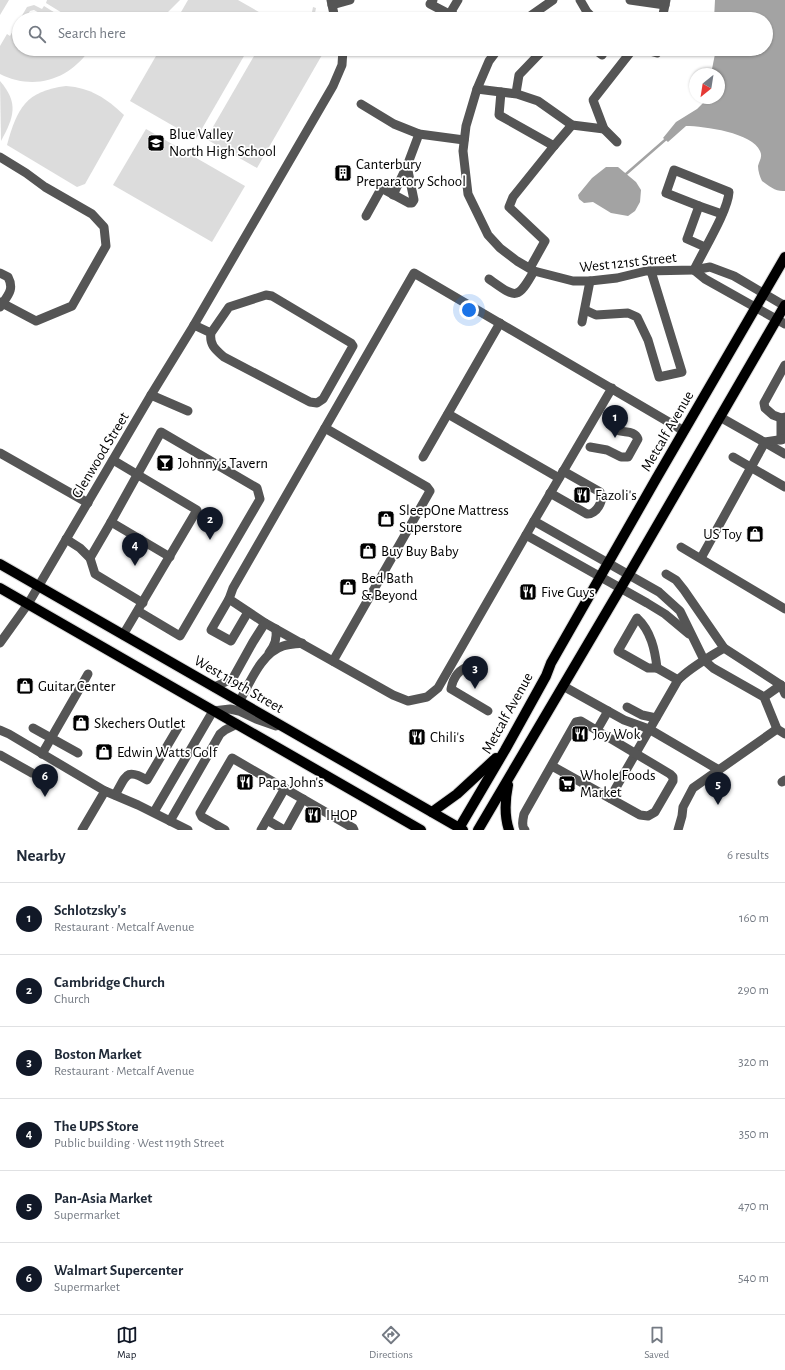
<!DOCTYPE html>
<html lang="en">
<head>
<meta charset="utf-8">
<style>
	:root { --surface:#fff; --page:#f6f6f7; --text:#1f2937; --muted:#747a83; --line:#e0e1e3; --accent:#111827 }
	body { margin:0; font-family:"Alegreya Sans",sans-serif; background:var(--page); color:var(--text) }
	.compass { position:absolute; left:689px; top:68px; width:36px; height:36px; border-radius:50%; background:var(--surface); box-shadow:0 1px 3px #0004; rotate:210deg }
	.you { position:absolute; left:469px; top:310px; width:14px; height:14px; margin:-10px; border:3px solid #fff; border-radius:50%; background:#1a73e8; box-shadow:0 0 0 6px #1a73e833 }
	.badge { display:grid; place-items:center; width:26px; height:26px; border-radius:50%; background:var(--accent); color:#fff; font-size:13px; font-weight:700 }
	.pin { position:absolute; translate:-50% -33px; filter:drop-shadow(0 1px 2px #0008) }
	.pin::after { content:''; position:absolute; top:21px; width:14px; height:12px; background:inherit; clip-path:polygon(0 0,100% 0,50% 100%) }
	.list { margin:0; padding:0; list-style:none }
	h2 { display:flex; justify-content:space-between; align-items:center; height:52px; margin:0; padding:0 16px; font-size:17px }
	h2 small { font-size:13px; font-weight:400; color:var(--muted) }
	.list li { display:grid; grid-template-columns:26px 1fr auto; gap:12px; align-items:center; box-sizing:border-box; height:72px; padding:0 16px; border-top:1px solid var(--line) }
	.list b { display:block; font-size:15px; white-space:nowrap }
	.list p { margin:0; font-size:13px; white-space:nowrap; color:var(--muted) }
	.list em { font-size:13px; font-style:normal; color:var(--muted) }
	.icon { flex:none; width:22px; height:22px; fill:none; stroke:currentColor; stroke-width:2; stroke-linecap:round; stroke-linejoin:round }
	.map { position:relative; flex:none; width:785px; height:830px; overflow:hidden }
	.search { position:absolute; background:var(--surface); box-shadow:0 1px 3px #0004; left:12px; right:12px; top:12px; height:44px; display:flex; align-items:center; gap:10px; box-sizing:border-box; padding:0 14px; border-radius:22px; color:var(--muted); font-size:15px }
	.sheet { height:484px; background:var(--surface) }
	nav { display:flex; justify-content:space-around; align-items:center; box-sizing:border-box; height:56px; border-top:1px solid var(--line); background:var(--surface); font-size:11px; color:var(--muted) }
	nav a { display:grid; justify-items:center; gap:2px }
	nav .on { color:var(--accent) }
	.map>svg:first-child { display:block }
	.green { fill:#dcdcdc }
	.water { fill:#a3a3a3 }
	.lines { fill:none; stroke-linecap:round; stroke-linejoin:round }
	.stream { stroke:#a3a3a3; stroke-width:2.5 }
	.major-casing { stroke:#dbdbdb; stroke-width:12 }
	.minor { stroke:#555; stroke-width:9 }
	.major { stroke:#000; stroke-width:10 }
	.labels { text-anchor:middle; stroke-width:3.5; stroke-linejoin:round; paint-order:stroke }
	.poi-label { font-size:15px; fill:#000; stroke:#fff; text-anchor:start }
	.street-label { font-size:15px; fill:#000; stroke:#fff }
</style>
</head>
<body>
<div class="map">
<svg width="785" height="830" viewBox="0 0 785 830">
	<rect width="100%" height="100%" fill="#fff"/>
	<g class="green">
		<polygon points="0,0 9,0 0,15"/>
		<polygon points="47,0 180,0 161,19 72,19 46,3"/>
		<polygon points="188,0 238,0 266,16 265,19 177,19"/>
		<polygon points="34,5 42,9 44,6 65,19 50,19 34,10 30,11 25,19 20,19 27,7"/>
		<polygon points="313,7 316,8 315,13 317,19 305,19 312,12"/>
		<path d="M 19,20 L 19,29 L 16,36 L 19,43 L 19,49 L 26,49 L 36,52 L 47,49 L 90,49 C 69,80 34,91 0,74 L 0,46 L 7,34 L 10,36 Z"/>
		<polygon points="160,49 248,49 196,139 130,101"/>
		<polygon points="258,49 312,49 322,55 257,168 206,139"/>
		<path d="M 0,81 C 19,103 14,117 1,141 Z"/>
		<path d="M 66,86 C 91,88 106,98 124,115 L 85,184 L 77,187 L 7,145 C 17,108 26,91 66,86 Z"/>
		<polygon points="146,129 245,186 212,242 113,185"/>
	</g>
	<g class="water">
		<path d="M 715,0 L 785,0 L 785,191 C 776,192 769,186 762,181 C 760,177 758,171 758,166 C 759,161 763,157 760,151 C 753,133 704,126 686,126 L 668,142 L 663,138 L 676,122 L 697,109 L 708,98 L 719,98 L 719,74 L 711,74 L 716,49 L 766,49 L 766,19 L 714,19 Z"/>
		<polygon points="606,167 618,167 636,182 641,190 640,202 635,211 628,216 611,213 593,202 584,203 579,199 578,195 592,178"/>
	</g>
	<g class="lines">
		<polyline class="stream" points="626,174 665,140"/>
		<g class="major-casing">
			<g id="major">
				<polyline points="0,564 463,830"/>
				<polyline points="0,588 421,830"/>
				<path d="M 508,785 C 505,800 504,815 509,830"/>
				<polyline points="432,812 457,794 496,758"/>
				<polyline points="458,830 505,750 546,676 551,663 656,479 785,257"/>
				<polyline points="478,830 629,574 785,305"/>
			</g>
		</g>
		<g class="minor">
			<polyline points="331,0 335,19"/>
			<polyline points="433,0 430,4 453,16"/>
			<polyline points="580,0 587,12 594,19"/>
			<polyline points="630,0 665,5"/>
			<polyline points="332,5 350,0"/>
			<polyline points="456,19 453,16 452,10 458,0"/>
			<polyline points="526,19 553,0"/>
			<polyline points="662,19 666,0"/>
			<polyline points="498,49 489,61 477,89 466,126 463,151 468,194 488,235 500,248 517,261 534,271 573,281 590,281 617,278 646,271 694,270 710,267 734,276 785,306"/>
			<polyline points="594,49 602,55 606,49"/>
			<polyline points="642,49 657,53 658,49"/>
			<polyline points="477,89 517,94 538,101 572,125 604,129"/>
			<polyline points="501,92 499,115 554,146 513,197 509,207 545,241 530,268"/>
			<polyline points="516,93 519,75 544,49"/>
			<polyline points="361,104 394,124 419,134 464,140"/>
			<polyline points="617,142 604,129 593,100 633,49"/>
			<polyline points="554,146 572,125"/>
			<polyline points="0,157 26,173 45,187 92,214 104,227 106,246 72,306 36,321 0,302"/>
			<polyline points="393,195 407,166 419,134"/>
			<polyline points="699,206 722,214"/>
			<polyline points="366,216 381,189 385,190 409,203 412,203 414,200 407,166"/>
			<path d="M 694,270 C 703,251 728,211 729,192 L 674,170 L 666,193 L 699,206 L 687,239 L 705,247"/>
			<polyline points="694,270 705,279 785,324"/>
			<path d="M 0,273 L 8,277 C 15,290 7,296 0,307"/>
			<path d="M 489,279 C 516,298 517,301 534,271"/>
			<polyline points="585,310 596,315 628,313 637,317 648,340 659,377 682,372 651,271"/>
			<polyline points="582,322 590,281"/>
			<path d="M 194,325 L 211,333 C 209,345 216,350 224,357 L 310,402 L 317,403 L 323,399 L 353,346 L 351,343 L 272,296 L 266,295 L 229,307 L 211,333"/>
			<polyline points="785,365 764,403 765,408 773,415 781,418 785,417"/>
			<polyline points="612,388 534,521 438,688 427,697 408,701 393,695 265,623 229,599 233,588 414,273 684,431"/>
			<polyline points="151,395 188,411"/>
			<polyline points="448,414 559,478"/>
			<polyline points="720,417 785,454"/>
			<polyline points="781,418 781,440"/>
			<polyline points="325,428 427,487 430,491 333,661"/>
			<path d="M 590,447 L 607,450 L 621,457 L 628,457 L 638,439 C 633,426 616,438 609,422 L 612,415"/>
			<polyline points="0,453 88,503"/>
			<polyline points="423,457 500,323"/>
			<polyline points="733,457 785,487"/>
			<polyline points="113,460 197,510 123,635"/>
			<path d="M 550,493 L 587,514 C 596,515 605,500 600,492 L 563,471"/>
			<polyline points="534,521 659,592 680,611 704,660 713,668 764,697 777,729 785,734"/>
			<polyline points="526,535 647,603 665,614 689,634"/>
			<polyline points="66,539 80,548 90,558 95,574 143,603"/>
			<polyline points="681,547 785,609"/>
			<polyline points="90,558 111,522"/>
			<polyline points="701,558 765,442 785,439"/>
			<polyline points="666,574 676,580 684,590 724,648 781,685 785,694"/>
			<polyline points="229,599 211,630 231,641 248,612"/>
			<polyline points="138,611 180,636 260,499 257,488 161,432 111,522 170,557"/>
			<path d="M 637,618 C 651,631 655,650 657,668 L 648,668 L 618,651 Z"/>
			<polyline points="0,643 28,604 151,395 194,325 333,86 342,65 343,49"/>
			<path d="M 269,653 C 275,645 277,639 276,629"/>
			<path d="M 470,666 C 459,669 453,678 451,689 L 488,711"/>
			<polyline points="657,668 678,680"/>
			<polyline points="563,686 624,720 649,729 719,770"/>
			<polyline points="214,687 230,680 233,678 253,642 265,623"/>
			<polyline points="764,697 781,685"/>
			<path d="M 239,702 C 250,683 261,653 283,646 C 289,644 296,644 302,643"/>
			<polyline points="627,707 642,715 656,718"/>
			<polyline points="33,728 78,753"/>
			<polyline points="0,730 9,734 105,791 138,805 188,830"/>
			<polyline points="597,730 608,711"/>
			<polyline points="42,754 88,674"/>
			<polyline points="0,755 32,773"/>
			<polyline points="782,782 785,780"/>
			<path d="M 115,795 C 126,777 125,767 147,780 L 179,726"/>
			<path d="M 610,798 L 678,680 C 691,667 708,658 724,648"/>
			<polyline points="154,812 213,711 230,709 239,711 256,719 276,726"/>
			<polyline points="267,820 284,830"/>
			<polyline points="170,821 220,734 225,730 237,724"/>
			<polyline points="82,830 105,791"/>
			<polyline points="225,830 202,817 200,813 232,758 353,828 354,830"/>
			<polyline points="261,830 285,788"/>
			<polyline points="286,830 303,799"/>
			<path d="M 525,830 C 521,826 523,819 524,814 L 576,722 L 581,721 L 670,774 L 673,777 L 673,781 L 655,812 L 648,816 L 640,815 L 552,766"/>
			<polyline points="678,830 682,816 683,807 693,788 777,729"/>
		</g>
		<use href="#major" class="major"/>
	</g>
	<defs>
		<g id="school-square" transform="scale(0.9)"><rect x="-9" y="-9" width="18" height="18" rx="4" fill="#000" stroke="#fff"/><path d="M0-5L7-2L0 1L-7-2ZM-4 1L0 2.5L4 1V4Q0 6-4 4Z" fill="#fff"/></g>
		<g id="building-square" transform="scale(0.9)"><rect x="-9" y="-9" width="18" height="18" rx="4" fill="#000" stroke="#fff"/><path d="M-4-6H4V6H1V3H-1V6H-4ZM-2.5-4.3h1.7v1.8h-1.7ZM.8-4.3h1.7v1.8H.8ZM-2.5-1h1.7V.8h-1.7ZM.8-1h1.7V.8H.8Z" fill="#fff"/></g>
		<g id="bar-square" transform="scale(0.9)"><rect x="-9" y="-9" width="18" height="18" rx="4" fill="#000" stroke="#fff"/><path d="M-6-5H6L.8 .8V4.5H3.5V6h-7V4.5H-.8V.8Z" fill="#fff"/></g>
		<g id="restaurant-square" transform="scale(0.9)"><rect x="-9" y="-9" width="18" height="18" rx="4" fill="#000" stroke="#fff"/><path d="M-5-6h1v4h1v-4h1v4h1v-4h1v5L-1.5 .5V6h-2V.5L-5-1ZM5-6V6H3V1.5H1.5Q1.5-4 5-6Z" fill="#fff"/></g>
		<g id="shop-square" transform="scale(0.9)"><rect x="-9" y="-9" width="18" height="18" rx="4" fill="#000" stroke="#fff"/><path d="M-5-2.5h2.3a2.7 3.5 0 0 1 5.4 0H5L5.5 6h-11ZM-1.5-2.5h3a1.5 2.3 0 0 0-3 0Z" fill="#fff"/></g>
		<g id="supermarket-square" transform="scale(0.9)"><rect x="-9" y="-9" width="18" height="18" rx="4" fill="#000" stroke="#fff"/><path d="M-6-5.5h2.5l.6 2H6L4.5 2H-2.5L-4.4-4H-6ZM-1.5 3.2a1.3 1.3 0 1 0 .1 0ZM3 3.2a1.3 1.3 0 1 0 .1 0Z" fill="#fff"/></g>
	</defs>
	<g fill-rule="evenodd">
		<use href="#school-square" x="156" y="143"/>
		<use href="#building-square" x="343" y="173"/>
		<use href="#bar-square" x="165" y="463"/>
		<use href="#restaurant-square" x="582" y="495"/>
		<use href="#shop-square" x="386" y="519"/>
		<use href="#shop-square" x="755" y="534"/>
		<use href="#shop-square" x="368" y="551"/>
		<use href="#shop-square" x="348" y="587"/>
		<use href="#restaurant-square" x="528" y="592"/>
		<use href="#shop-square" x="25" y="686"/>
		<use href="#shop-square" x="81" y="723"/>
		<use href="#restaurant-square" x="580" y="734"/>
		<use href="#restaurant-square" x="417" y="737"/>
		<use href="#shop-square" x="104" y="752"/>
		<use href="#restaurant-square" x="245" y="782"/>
		<use href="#supermarket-square" x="567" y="784"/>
		<use href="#restaurant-square" x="313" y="815"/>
	</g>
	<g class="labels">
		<g class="poi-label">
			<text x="169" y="139">Blue Valley<tspan x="169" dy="17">North High School</tspan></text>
			<text x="356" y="169">Canterbury<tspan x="356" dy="17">Preparatory School</tspan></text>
			<text x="178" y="468">Johnny's Tavern</text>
			<text x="595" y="500">Fazoli's</text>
			<text x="399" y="515">SleepOne Mattress<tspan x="399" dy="17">Superstore</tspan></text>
			<text x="742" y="539" text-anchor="end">US Toy</text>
			<text x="381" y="556">Buy Buy Baby</text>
			<text x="361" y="583">Bed Bath<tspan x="361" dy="17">&amp; Beyond</tspan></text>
			<text x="541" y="597">Five Guys</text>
			<text x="38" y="691">Guitar Center</text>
			<text x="94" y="728">Skechers Outlet</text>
			<text x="593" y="739">Joy Wok</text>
			<text x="430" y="742">Chili's</text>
			<text x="117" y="757">Edwin Watts Golf</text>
			<text x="580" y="780">Whole Foods<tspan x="580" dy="17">Market</tspan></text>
			<text x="258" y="787">Papa John's</text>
			<text x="326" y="820">IHOP</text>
		</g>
		<g class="street-label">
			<text transform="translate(628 262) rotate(-6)" y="5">West 121st Street</text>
			<text transform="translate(667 431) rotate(-60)" y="5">Metcalf Avenue</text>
			<text transform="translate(100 455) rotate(-59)" y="5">Glenwood Street</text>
			<text transform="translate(239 684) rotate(30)" y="5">West 119th Street</text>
			<text transform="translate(507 713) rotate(-61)" y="5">Metcalf Avenue</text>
		</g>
	</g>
</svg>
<svg class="compass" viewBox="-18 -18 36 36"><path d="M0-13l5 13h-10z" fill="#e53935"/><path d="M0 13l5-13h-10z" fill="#747a83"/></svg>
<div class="you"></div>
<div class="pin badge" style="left:615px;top:438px">1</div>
<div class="pin badge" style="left:210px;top:540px">2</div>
<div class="pin badge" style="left:475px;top:689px">3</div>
<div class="pin badge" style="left:135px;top:566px">4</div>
<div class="pin badge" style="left:718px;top:805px">5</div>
<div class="pin badge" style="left:45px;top:797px">6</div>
<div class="search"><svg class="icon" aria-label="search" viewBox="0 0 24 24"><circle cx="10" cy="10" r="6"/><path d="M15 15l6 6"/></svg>Search here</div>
</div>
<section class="sheet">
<h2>Nearby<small>6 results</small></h2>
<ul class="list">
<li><span class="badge">1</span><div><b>Schlotzsky's</b><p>Restaurant · Metcalf Avenue</p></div><em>160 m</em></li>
<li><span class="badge">2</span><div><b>Cambridge Church</b><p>Church</p></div><em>290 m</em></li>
<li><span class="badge">3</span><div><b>Boston Market</b><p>Restaurant · Metcalf Avenue</p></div><em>320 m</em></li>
<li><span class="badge">4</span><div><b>The UPS Store</b><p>Public building · West 119th Street</p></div><em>350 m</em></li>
<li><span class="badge">5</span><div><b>Pan-Asia Market</b><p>Supermarket</p></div><em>470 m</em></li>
<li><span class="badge">6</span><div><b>Walmart Supercenter</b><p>Supermarket</p></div><em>540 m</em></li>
</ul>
</section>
<nav>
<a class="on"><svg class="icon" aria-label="map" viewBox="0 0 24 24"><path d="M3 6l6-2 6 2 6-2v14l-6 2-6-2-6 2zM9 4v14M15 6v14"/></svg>Map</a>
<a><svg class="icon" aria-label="directions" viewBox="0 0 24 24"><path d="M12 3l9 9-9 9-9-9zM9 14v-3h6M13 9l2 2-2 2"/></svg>Directions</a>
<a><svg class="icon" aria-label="saved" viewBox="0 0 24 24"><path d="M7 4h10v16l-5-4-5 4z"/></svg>Saved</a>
</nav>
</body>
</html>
